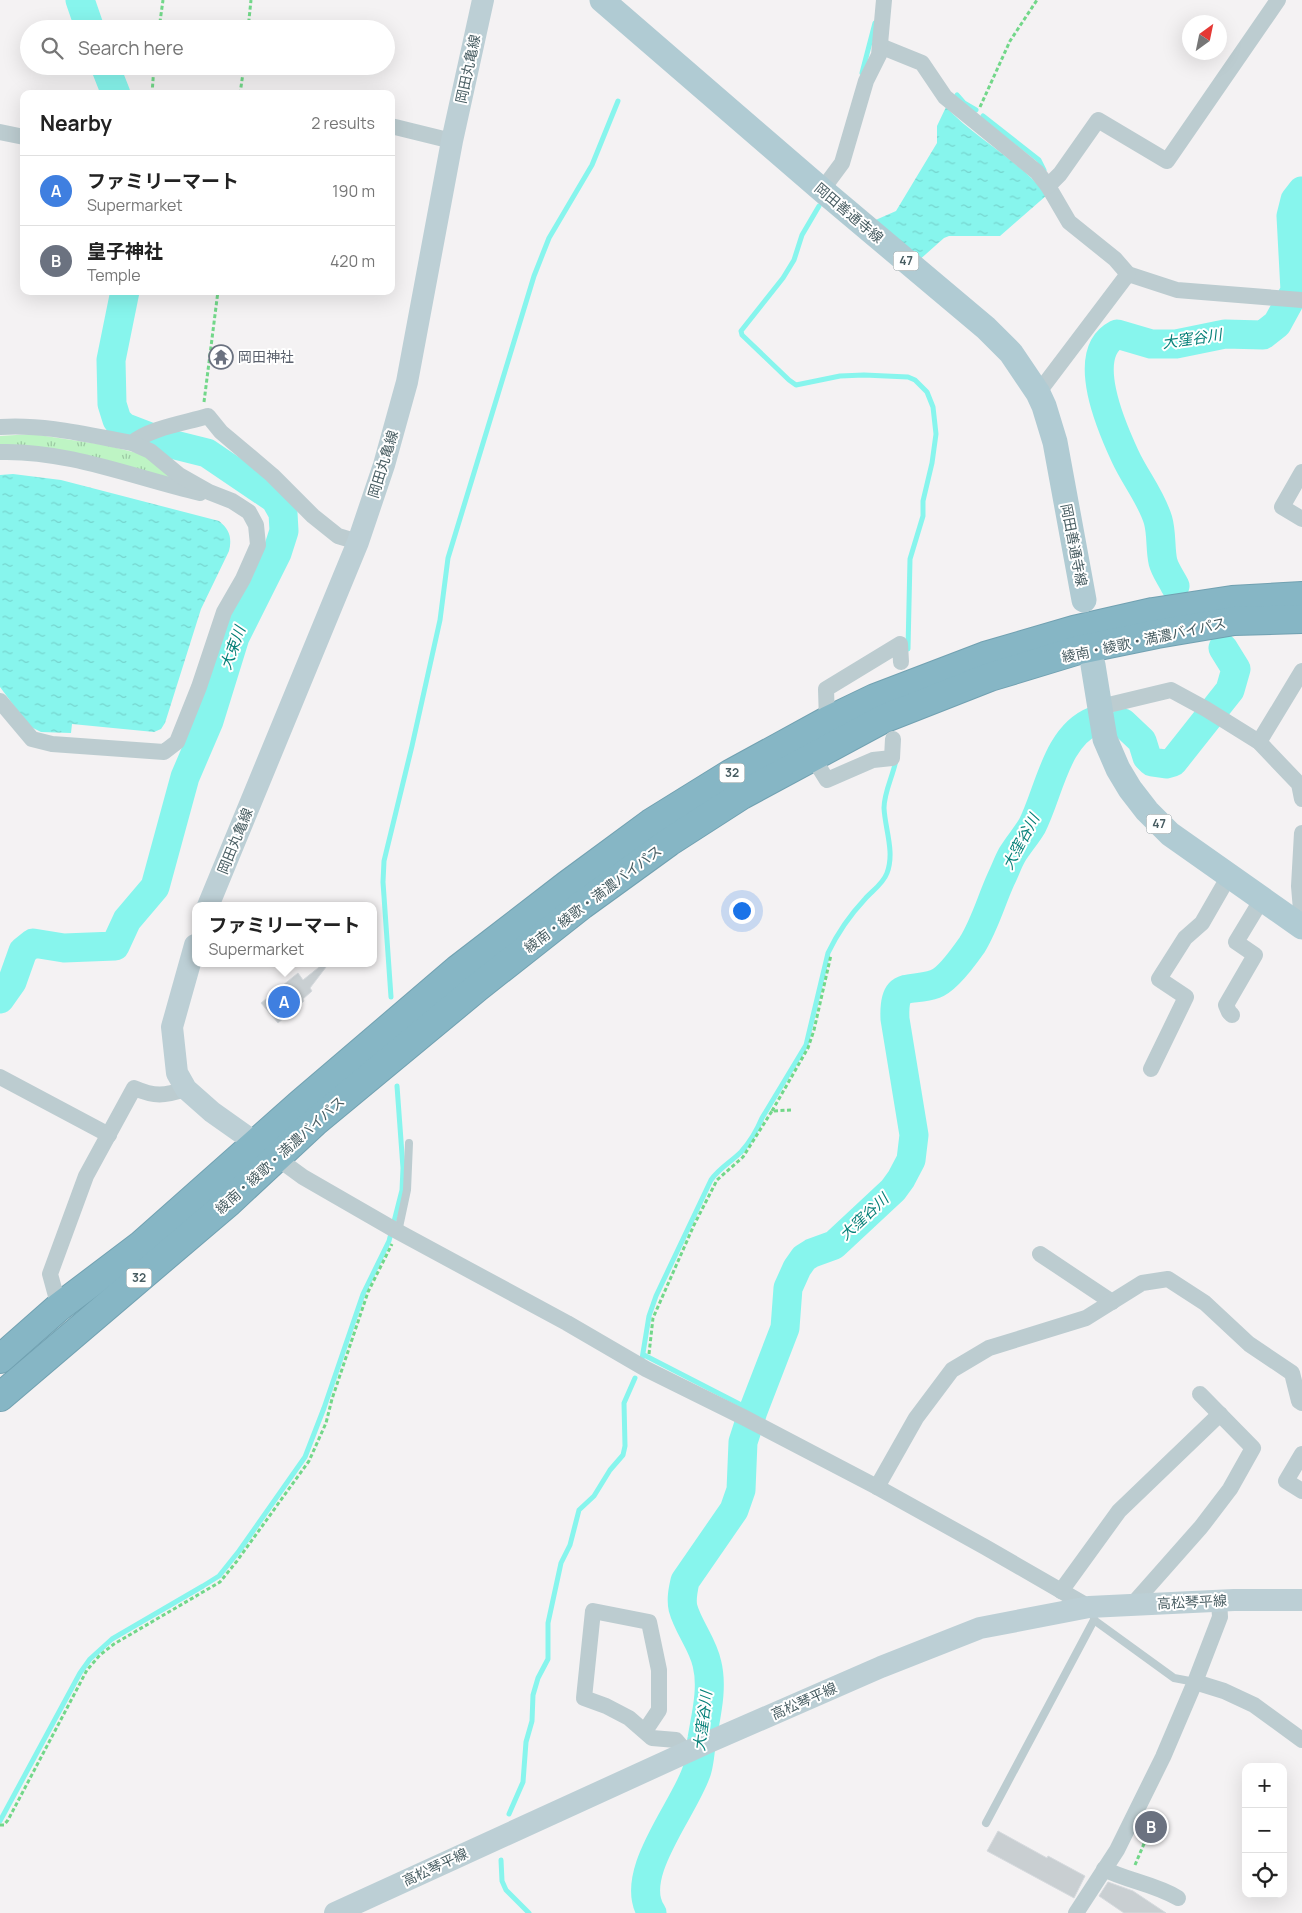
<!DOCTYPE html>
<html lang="en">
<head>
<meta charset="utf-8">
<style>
	:root { --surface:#fff; --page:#f6f6f6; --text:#222; --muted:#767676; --line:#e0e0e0; --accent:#166483 }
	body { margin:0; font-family:Manrope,"Noto Sans JP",sans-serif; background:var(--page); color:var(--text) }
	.controls { position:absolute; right:15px; bottom:15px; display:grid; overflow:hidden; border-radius:10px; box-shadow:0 5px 20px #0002 }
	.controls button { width:45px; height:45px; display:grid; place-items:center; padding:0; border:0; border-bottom:1px solid var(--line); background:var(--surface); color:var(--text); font:25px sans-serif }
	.compass { position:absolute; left:1182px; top:15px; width:45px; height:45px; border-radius:50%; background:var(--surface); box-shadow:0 5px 20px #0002; rotate:33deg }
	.you { position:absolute; left:741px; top:910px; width:18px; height:18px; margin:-12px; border:4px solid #fff; border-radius:50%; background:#1a73e8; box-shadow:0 0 0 8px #1a73e833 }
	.badge { display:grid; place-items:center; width:32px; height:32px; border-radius:50%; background:var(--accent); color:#fff; font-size:16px; font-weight:700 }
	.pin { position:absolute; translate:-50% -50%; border:2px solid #fff; box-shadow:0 1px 5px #0006 }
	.popup { position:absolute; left:192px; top:902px; width:185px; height:65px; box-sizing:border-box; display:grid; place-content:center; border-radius:10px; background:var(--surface); filter:drop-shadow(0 1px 4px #0005); font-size:16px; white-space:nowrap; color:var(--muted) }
	.popup b { font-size:19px; color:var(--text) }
	.popup::after { content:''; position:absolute; left:50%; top:100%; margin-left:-10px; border:10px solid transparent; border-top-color:var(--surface) }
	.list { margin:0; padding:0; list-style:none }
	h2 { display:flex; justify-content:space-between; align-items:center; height:65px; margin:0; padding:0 20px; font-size:21px }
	h2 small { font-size:16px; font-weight:400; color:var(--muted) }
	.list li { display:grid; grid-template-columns:32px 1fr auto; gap:15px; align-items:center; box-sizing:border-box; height:70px; padding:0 20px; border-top:1px solid var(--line) }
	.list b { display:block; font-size:19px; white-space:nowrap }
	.list p { margin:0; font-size:16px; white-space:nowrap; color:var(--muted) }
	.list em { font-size:16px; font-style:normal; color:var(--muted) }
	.icon { flex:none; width:28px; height:28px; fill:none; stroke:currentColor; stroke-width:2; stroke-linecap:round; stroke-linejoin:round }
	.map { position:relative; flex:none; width:1302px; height:1913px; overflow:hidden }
	.search { position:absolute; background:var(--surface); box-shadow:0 5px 20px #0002; left:20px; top:20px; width:375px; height:55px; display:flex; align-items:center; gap:12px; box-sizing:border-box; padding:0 18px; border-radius:28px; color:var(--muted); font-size:19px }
	.panel { position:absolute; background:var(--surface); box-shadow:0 5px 20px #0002; left:20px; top:90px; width:375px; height:205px; border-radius:10px }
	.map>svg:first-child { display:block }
	.grass { fill:url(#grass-tufts) }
	.water { fill:url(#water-ripples) }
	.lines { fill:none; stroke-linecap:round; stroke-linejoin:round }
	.stream { stroke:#87f5ed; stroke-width:5 }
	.river { stroke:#87f5ed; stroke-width:29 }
	.building { fill:#c9cfd2; stroke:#d6dade }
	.highway-casing { stroke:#71a1b1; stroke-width:30 }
	.path { stroke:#72d789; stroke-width:3; stroke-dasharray:4 2.5; stroke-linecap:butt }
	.lane { stroke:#bcccd0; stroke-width:8 }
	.street { stroke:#bcccd0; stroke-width:16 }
	.secondary { stroke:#bccfd5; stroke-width:22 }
	.primary { stroke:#b0cbd3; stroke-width:25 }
	.highway { stroke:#86b6c5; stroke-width:28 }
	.labels { text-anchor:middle; stroke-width:4; stroke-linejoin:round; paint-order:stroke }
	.shield { fill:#fff; stroke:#7f8e91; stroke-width:1 }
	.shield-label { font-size:12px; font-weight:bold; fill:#485d62 }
	.street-label { font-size:14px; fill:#485d62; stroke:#fff }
	.worship-label { font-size:14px; fill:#5b616d; stroke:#fff; text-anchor:start }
	.water-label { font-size:15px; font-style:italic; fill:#068078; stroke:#fff }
</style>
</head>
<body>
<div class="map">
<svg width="1302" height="1913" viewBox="0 0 1302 1913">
	<defs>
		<pattern id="grass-tufts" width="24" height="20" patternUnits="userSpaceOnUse" patternTransform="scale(1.25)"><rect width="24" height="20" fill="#bef4c4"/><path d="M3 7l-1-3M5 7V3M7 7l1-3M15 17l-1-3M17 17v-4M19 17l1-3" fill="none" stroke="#9cc9a3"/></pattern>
		<pattern id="water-ripples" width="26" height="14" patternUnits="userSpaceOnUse" patternTransform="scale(1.25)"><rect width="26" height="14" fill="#87f5ed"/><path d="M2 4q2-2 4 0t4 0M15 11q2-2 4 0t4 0" fill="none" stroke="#76d4ce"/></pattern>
	</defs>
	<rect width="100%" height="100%" fill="#f4f2f3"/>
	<polygon class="grass" points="32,434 105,445 145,455 193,487 0,447 0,436"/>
	<g class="water">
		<path d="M 946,107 C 977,140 1019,160 1047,195 L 1000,236 L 949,236 L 944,238 L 917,262 L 871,222 L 896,211 L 937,143 L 937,126 Z"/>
		<path d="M 13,474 L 61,480 L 219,521 C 230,530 232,538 229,551 L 201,609 L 165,723 L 161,729 L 154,732 L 72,724 L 71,733 L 41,732 L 29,726 L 0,687 L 0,475 Z"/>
	</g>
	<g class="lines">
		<g class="stream">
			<polyline points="862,73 875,23"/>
			<polyline points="957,95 964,103 976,110"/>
			<polyline points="983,116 1039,160 1044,170"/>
			<polyline points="819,206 802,235 794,260 783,278 741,331 742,335 789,380 796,385 840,376 864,375 908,377 915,380 927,392 933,407 936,434 932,463 923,501 923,516 910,559 908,649"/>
			<polyline points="391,997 383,882 384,861 412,746 440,620 448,558 534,276 549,238 592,165 618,101"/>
			<polyline points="644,1355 753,1411"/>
			<path d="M 642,1359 L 649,1316 L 656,1296 L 711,1180 C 719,1168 731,1162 741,1152 C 750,1142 757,1130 762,1118 L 806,1045 L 828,953 C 837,934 851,914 865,899 C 872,891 883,884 887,873 C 895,852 885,829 884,808 C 884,792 893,776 896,760"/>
			<polyline points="509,1814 523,1782 526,1742 532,1721 533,1695 538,1678 548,1659 548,1623 561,1563 570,1545 579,1510 594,1496 610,1470 623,1455 625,1446 624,1403 635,1378"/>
			<polyline points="0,1821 80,1673 90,1659 112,1639 203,1586 219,1576 239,1551 305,1457 324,1408 363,1294 389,1241 402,1190 403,1168 397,1086"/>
			<polyline points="501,1860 502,1881 506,1890 529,1913"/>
		</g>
		<g class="river">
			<polyline points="80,0 90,29"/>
			<polyline points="105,66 116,94"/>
			<path d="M 1175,586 C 1171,578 1165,570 1163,562 C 1160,549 1162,534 1158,520 C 1151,497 1135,478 1125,456 C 1112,428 1079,354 1117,334 L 1151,344 L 1176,344 L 1225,334 L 1263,335 L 1277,324 L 1295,291 L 1291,216 L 1295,200 L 1302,191"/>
			<polyline points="1123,723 1142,741 1147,757 1152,762 1166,764 1173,762 1230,690 1236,669 1223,648"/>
			<polyline points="0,999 12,982 23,951 33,943 64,948 115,946 127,920 155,887 185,777 209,721 235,637 277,553 284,531 283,513 275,499 207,453 163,442 124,427 117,420 112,404 111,360 125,291"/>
			<path d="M 652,1913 C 626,1875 686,1807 697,1770 C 700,1760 700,1749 702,1739 C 706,1715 713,1688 707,1664 C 703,1644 688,1627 683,1608 C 681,1599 683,1590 685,1581 L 734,1510 L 741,1490 L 743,1442 L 753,1411 L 785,1328 L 788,1288 L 797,1268 L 804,1258 L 812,1253 L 834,1245 L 893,1190 L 901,1179 L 911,1160 L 914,1135 L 895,1019 C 893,979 909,993 935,984 C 947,980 965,955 972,945 C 985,924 991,901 1001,879 C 1005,871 1008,862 1012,855 C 1018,845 1026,836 1032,826 C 1049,793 1056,736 1094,721"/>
		</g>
	</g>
	<g class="building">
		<polygon points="323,964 326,967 310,988 312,991 303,999 304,1001 278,1023 261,1003 298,973 303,980"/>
		<polygon points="1148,1813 1162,1819 1154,1838 1140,1832"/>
		<polygon points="998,1831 1047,1858 1048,1856 1085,1876 1074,1898 987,1851"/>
		<polygon points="1108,1882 1133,1891 1166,1913 1124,1913 1099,1896"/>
	</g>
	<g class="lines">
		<g class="highway-casing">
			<g id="highway">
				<polyline points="0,1359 59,1307 141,1245 300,1104 458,969 567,885 651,823 730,774 827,721 875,698 985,656 1074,630 1153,612 1232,600 1302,596"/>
				<polyline points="0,1397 229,1202 315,1122 478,987 582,905 669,842 742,795 883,719 990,677 1079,650 1157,634 1234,621 1302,619"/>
			</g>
		</g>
		<g class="path">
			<polyline points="159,29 163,0"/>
			<polyline points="248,29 251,0"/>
			<polyline points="152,94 154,66"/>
			<polyline points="240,94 244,66"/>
			<polyline points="980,107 1010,41 1037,0"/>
			<polyline points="204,402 218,291"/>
			<polyline points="772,1111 808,1048 814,1030 831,955"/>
			<polyline points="649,1354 653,1318 694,1225 717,1180 743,1157 772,1111 791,1110"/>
			<polyline points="0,1825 4,1825 8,1820 87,1670 100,1655 114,1644 220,1582 237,1561 309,1461 326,1423 332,1399 368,1292 392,1244"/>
			<polyline points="1135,1865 1146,1839"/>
		</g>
		<g class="lane">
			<polyline points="398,1232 407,1190 409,1143"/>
			<polyline points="1094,1620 1174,1678 1195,1682"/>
			<polyline points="986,1823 1094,1620 1093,1609"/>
		</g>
		<g class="street">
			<polyline points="880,46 922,63 945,97 1037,172 1048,186 1069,222 1115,259 1128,274 1177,290 1302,300"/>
			<polyline points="391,126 452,141"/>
			<polyline points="0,132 24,137"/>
			<polyline points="1048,186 1060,174 1098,120 1167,161 1278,0"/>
			<polyline points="822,190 842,163 866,81 879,55 884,0"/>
			<polyline points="1038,393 1128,274"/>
			<path d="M 0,427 C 45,424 88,435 132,443 C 150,428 185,423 208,416 L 221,432 L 272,475 L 313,516 L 338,536 L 358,542"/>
			<path d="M 0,452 C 68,450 135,478 200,493"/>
			<polyline points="1302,472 1282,507 1302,519"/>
			<polyline points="0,701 32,739 52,744 164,752 177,742 199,687 224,612 243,579 258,545 256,525 249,512 232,501 209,492 179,475 150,451 132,443"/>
			<polyline points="1100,707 1171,690 1206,709 1259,742 1299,784 1302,799"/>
			<polyline points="827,721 826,689 900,644 901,662"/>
			<polyline points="1259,742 1302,671"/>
			<polyline points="812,756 827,780 873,760 892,758 893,739"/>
			<polyline points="1302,833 1299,886 1302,922"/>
			<polyline points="1232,1015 1229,1012 1226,1005 1255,955 1236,942 1262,899"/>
			<polyline points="1151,1069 1186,997 1159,979 1185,938 1202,923 1229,876"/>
			<polyline points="0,1077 109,1135"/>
			<polyline points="277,1158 303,1177 395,1230 567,1323 646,1369 745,1418 877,1487 985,1547 1089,1607"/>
			<polyline points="1040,1254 1112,1302"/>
			<path d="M 59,1307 L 50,1274 L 86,1176 L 134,1088 C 155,1097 164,1096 186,1089"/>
			<polyline points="1302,1454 1286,1481 1302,1491"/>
			<polyline points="877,1487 916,1418 952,1370 989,1348 1086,1318 1142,1283 1168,1279 1205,1303 1249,1344 1292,1373 1299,1401 1302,1403"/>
			<polyline points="1061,1591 1119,1511 1220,1414"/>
			<polyline points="1132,1605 1201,1527 1230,1489 1253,1448 1200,1394"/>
			<polyline points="1195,1682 1224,1691 1254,1705 1302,1740"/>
			<polyline points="645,1731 659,1710 659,1670 649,1622 593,1611 584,1698 606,1706 629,1718 652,1738 676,1740 686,1752"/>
			<path d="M 1104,1869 C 1128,1881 1155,1884 1178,1898"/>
			<polyline points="1076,1913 1117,1850 1163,1757 1195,1682 1220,1617 1219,1601"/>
		</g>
		<g class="secondary">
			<polyline points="208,906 358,542 384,465 407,382 452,141 483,0"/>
			<polyline points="195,945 172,1027 177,1073 186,1089 212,1112 270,1153"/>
			<polyline points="335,1913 709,1742 881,1667 980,1628 1089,1607 1234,1600 1302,1600"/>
		</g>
		<g class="primary">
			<polyline points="602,0 822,190 986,328 1011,353 1038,393 1044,406 1055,442 1084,600"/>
			<polyline points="1093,665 1105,739 1118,769 1130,789 1147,811 1170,834 1302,927"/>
		</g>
		<use href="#highway" class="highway"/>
	</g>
	<defs>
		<g id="temple-ring" transform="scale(1.25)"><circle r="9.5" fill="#fff" stroke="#6b7280" stroke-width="1.5"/><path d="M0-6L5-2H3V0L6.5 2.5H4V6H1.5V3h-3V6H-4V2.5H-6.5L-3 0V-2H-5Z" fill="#6b7280"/></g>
	</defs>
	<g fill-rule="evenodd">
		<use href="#temple-ring" x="221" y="357"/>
	</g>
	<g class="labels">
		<g class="shield">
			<rect x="893.5" y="251.5" width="25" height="19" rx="4"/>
			<rect x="719.5" y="763.5" width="25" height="19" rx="4"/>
			<rect x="1146.5" y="814.5" width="25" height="19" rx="4"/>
			<rect x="126.5" y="1268.5" width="25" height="19" rx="4"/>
		</g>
		<g class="shield-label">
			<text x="906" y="265">47</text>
			<text x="732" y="777">32</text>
			<text x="1159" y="828">47</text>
			<text x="139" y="1282">32</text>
		</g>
		<g class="street-label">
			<text transform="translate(468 69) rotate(-78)" y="5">岡田丸亀線</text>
			<text transform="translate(849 213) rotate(40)" y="5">岡田善通寺線</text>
			<text transform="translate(383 464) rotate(-73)" y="5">岡田丸亀線</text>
			<text transform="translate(1074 545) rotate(79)" y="5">岡田善通寺線</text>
			<text transform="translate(1144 640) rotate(-12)" y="5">綾南・綾歌・満濃バイパス</text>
			<text transform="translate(235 841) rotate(-68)" y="5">岡田丸亀線</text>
			<text transform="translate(593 899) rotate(-37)" y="5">綾南・綾歌・満濃バイパス</text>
			<text transform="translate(280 1155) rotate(-42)" y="5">綾南・綾歌・満濃バイパス</text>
			<text transform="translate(1192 1602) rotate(-3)" y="5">高松琴平線</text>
			<text transform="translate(804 1701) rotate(-24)" y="5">高松琴平線</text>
			<text transform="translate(435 1867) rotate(-25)" y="5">高松琴平線</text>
		</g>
		<g class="worship-label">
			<text x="238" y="362">岡田神社</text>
		</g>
		<g class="water-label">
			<text transform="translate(1192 339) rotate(-8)" y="5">大窪谷川</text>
			<text transform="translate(233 648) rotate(-70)" y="5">大束川</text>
			<text transform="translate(1021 842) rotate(-62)" y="5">大窪谷川</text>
			<text transform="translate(864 1217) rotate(-43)" y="5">大窪谷川</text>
			<text transform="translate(703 1721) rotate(-83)" y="5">大窪谷川</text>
		</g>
	</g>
</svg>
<div class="controls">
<button>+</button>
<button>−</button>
<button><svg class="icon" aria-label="locate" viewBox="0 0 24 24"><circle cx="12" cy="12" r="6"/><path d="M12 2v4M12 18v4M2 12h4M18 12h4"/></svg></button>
</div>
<svg class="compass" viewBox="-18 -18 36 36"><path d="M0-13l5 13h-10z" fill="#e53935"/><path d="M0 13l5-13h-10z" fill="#767676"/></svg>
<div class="you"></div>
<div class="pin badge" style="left:284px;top:1002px;background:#3f7fe0">A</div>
<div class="popup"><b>ファミリーマート</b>Supermarket</div>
<div class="pin badge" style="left:1151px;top:1827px;background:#6b7280">B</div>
<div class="search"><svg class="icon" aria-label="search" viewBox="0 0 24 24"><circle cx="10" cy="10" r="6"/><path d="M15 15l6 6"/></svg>Search here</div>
<section class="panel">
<h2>Nearby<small>2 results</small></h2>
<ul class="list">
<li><span class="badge" style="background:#3f7fe0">A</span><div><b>ファミリーマート</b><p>Supermarket</p></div><em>190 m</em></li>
<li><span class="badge" style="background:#6b7280">B</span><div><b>皇子神社</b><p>Temple</p></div><em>420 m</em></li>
</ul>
</section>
</div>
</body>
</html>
